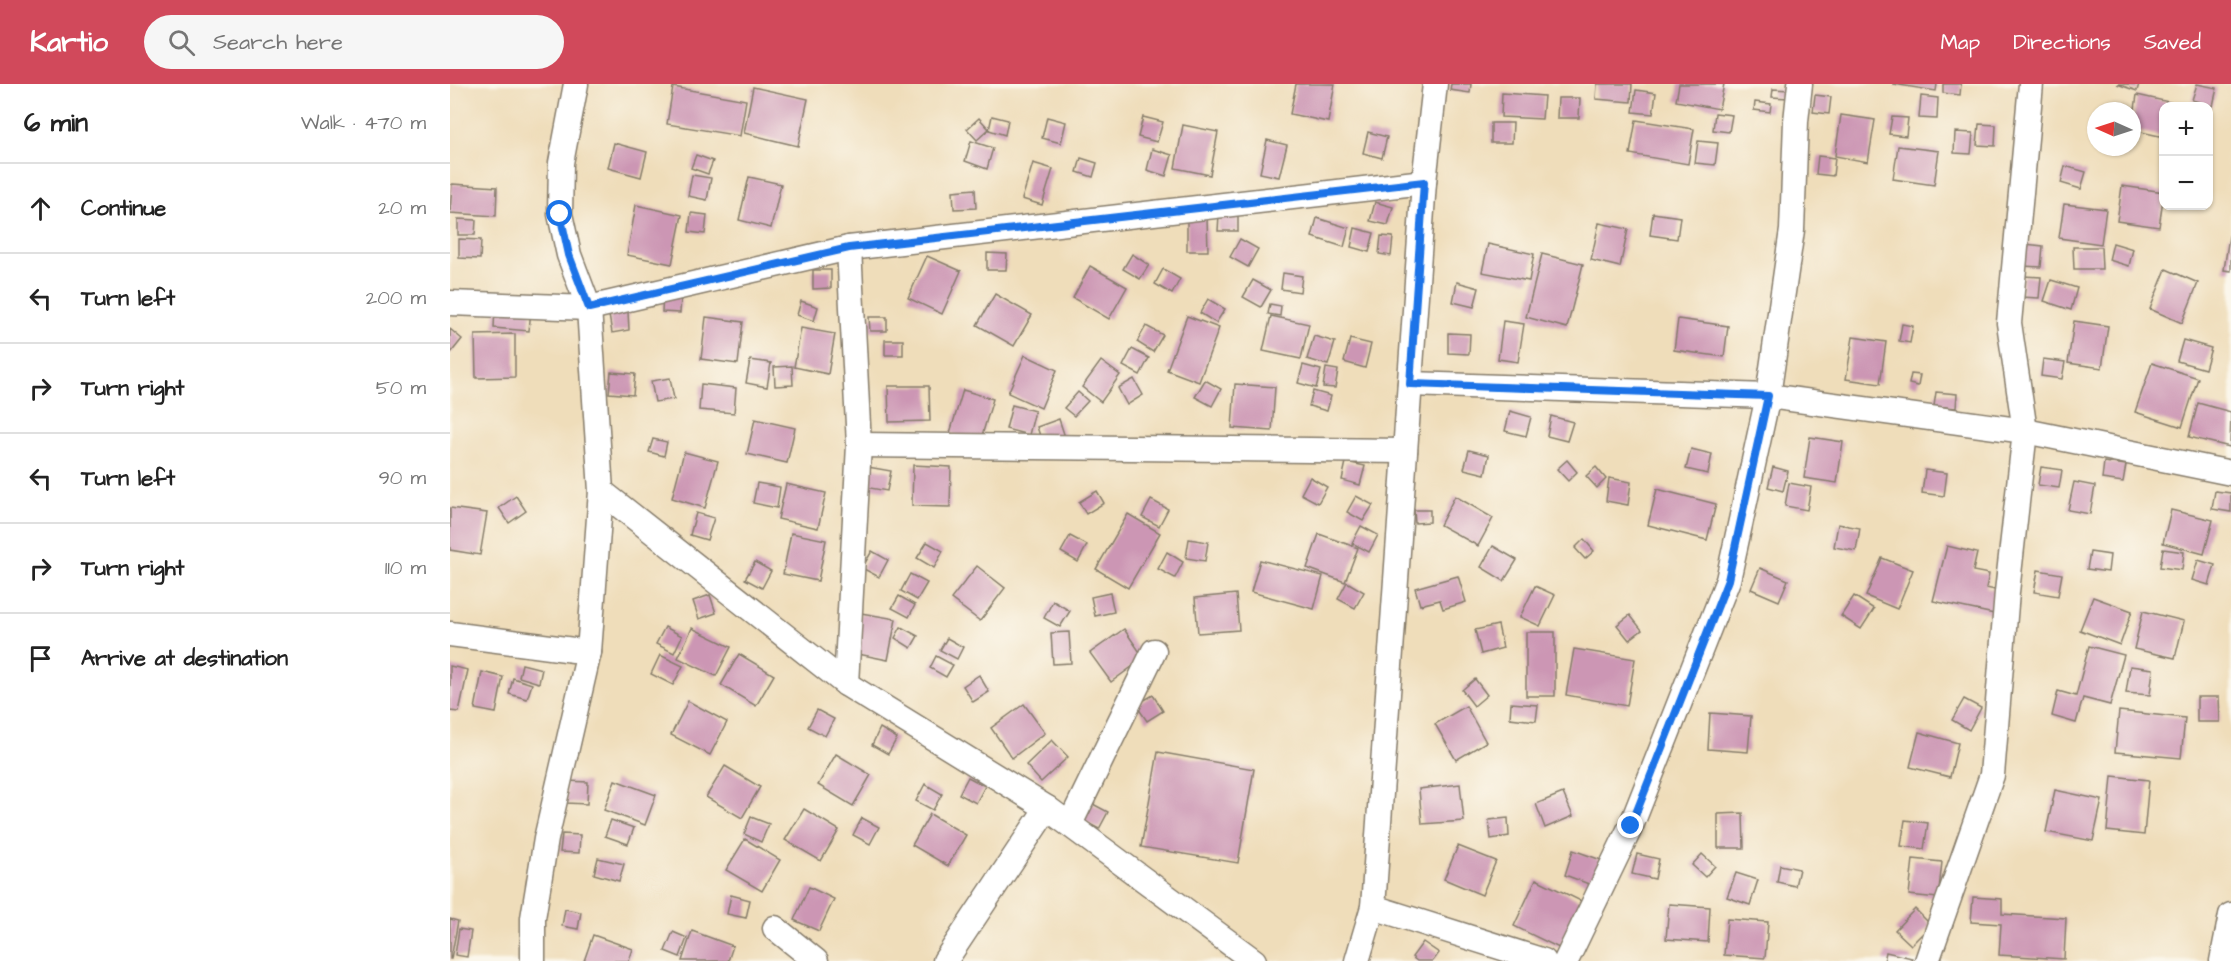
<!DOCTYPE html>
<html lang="en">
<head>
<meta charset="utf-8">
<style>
	:root { --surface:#fff; --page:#f6f6f6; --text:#222; --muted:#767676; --line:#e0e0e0; --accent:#d1495b }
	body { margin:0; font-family:"Architects Daughter",sans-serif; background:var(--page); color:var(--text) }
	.controls { position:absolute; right:18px; top:18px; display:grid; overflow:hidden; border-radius:12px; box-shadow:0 2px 4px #0004 }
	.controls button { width:54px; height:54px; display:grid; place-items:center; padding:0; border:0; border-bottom:2px solid var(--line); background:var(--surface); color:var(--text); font:30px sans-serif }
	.compass { position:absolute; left:1637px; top:18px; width:54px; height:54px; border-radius:50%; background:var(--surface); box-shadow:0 2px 4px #0004; rotate:273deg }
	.stop { position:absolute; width:18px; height:18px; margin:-14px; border:4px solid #1a73e8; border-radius:50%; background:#fff }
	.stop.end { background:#1a73e8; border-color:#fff; box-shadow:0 2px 6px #0008 }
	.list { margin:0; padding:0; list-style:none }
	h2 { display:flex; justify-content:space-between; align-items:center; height:78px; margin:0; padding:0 24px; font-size:26px }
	h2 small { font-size:20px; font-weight:400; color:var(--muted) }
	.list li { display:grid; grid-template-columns:39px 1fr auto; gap:18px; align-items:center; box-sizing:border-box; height:90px; padding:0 24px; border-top:2px solid var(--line) }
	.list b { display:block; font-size:22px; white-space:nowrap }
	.list em { font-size:20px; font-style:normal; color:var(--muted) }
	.icon { flex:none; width:33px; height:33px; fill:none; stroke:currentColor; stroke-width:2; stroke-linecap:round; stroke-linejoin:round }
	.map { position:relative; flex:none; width:1781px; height:877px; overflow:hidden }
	header { display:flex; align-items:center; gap:36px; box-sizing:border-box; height:84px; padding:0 30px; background:var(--accent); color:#fff }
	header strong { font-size:28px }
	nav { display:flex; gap:33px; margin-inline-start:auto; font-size:21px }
	.search { width:420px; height:54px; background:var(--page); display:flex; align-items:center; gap:15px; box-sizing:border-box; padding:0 21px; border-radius:33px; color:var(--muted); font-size:22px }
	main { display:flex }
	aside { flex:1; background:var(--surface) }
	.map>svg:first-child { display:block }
	.building { fill:#cc96b4 }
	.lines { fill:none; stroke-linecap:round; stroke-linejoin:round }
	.minor-casing { stroke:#867c6b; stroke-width:27 }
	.minor { stroke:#fff; stroke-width:24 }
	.route { stroke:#1a73e8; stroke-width:8 }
</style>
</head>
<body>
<header>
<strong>Kartio</strong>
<div class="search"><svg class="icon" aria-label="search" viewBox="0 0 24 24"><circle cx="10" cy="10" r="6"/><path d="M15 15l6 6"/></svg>Search here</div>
<nav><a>Map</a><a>Directions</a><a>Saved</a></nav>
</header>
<main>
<aside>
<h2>6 min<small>Walk · 470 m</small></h2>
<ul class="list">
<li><svg class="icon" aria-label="ahead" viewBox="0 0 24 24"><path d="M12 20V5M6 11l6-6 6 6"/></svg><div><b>Continue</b></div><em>20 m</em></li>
<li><svg class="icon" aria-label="left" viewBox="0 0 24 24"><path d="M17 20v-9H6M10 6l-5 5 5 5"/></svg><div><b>Turn left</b></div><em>200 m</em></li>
<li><svg class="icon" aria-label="right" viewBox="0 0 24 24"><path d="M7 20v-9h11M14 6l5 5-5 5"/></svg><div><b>Turn right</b></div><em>50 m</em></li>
<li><svg class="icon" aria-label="left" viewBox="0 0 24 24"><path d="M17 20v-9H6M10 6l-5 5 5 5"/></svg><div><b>Turn left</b></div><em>90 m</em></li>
<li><svg class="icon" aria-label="right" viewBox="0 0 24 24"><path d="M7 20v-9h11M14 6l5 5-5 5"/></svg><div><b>Turn right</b></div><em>110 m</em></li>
<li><svg class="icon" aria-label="arrive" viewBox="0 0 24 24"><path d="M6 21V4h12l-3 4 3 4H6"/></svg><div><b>Arrive at destination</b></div></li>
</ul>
</aside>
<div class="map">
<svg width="1781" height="877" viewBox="0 0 1781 877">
	<rect width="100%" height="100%" fill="#fbf7ec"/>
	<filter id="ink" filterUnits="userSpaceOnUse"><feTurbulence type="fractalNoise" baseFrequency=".0167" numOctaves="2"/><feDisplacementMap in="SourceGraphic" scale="12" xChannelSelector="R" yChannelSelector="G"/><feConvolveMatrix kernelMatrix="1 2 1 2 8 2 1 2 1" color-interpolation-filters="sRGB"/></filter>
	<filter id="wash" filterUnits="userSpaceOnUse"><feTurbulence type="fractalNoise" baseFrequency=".008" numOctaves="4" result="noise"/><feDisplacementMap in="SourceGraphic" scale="24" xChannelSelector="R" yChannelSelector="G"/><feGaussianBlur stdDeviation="1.35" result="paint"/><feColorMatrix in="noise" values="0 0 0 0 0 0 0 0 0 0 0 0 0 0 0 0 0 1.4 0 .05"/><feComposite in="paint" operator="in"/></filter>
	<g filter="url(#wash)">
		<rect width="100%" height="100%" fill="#efddba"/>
		<g id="blocks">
			<g class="building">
				<polygon points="846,0 885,0 878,38 840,30"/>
				<polygon points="1001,0 1021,0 1020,9 1000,6"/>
				<polygon points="1147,0 1182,0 1181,18 1146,15"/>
				<polygon points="1229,0 1274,0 1269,25 1226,17"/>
				<polygon points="1443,0 1487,0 1486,7"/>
				<polygon points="1493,0 1511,0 1510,11 1493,9"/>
				<polygon points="1667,0 1689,0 1687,7"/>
				<polygon points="1747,0 1767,4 1763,22 1742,16"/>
				<polygon points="223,3 296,16 290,52 217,40"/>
				<polygon points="303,3 358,15 348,62 294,49"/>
				<polygon points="1323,5 1339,6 1338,14 1322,13"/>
				<polygon points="1186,6 1206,9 1203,30 1183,28"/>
				<polygon points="1052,9 1094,12 1092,35 1051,33"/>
				<polygon points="1365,11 1381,13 1379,30 1363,28"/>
				<polygon points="1687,11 1728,20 1728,22 1714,22 1714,53 1682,46"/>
				<polygon points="1471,12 1488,14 1487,35 1469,34"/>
				<polygon points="1108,14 1130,14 1129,34 1107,34"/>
				<polygon points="1305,18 1321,20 1320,28 1304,26"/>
				<polygon points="1265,29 1282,31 1279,48 1263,46"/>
				<polygon points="1391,31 1425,36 1418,78 1385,72"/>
				<polygon points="542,32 558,36 555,51 539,46"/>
				<polygon points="597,33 616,38 611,59 592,54"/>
				<polygon points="693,33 713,38 707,58 688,53"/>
				<polygon points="1442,33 1458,34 1456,52 1439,50"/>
				<polygon points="529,34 539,45 527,56 517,45"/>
				<polygon points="1186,36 1244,45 1238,80 1180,70"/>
				<polygon points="1041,39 1063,39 1062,59 1041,59"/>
				<polygon points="1529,40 1546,41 1545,62 1527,61"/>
				<polygon points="733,41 768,48 760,91 725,84"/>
				<polygon points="918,48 937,53 932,74 913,69"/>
				<polygon points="1505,48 1523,49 1521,70 1504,69"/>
				<polygon points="817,56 837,61 829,93 810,89"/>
				<polygon points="521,57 543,64 537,85 515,77"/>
				<polygon points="1248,57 1268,59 1265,81 1245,79"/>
				<polygon points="164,59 197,68 191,93 158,84"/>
				<polygon points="1448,62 1489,67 1484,101 1443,95"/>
				<polygon points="702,65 722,71 716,92 697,86"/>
				<polygon points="246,71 263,77 258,90 241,84"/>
				<polygon points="1368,72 1385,74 1383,92 1366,90"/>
				<polygon points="631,74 647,79 643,93 627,88"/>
				<polygon points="583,79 603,85 592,121 572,115"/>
				<polygon points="1615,82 1636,88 1631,105 1611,99"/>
				<polygon points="242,91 261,94 257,116 238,112"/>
				<polygon points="299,93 331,100 321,144 289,136"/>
				<polygon points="2,100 47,103 46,132 0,129"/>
				<polygon points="1672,102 1714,108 1709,143 1667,137"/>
				<polygon points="525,105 526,124 504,125 503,107"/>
				<polygon points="925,118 943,123 938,141 920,137"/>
				<polygon points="1614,120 1656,125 1651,160 1609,154"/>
				<polygon points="186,121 232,131 222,180 177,171"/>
				<polygon points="241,129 257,131 255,150 239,148"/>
				<polygon points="1203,129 1230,133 1227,155 1200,151"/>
				<polygon points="769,130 788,131 788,147 768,147"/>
				<polygon points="737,134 757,134 758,167 737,167"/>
				<polygon points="867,134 899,144 894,163 862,153"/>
				<polygon points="8,135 26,136 25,151 8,151"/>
				<polygon points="1149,139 1178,145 1170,183 1141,176"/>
				<polygon points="905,144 924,149 919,168 901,163"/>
				<polygon points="931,152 943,153 941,172 929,170"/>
				<polygon points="1779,152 1781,152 1781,187 1774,186"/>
				<polygon points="9,155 31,156 30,175 9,174"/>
				<polygon points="790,155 808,165 798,183 780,173"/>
				<polygon points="1663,159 1683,165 1679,182 1659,176"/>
				<polygon points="1038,160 1084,170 1079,197 1032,188"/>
				<polygon points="1575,160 1593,162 1591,183 1573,182"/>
				<polygon points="1623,163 1651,163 1652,185 1624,185"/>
				<polygon points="537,169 557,170 556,186 537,186"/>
				<polygon points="682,170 699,181 690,195 673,185"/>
				<polygon points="1092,170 1133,180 1117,244 1076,233"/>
				<polygon points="477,172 511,187 492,230 458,214"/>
				<polygon points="640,182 677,203 659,235 623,214"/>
				<polygon points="713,185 730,195 722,210 705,200"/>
				<polygon points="1716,185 1748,199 1732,239 1700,225"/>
				<polygon points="363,186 381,186 381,204 363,205"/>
				<polygon points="833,189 852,192 850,208 831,205"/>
				<polygon points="1573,192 1591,193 1589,214 1571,213"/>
				<polygon points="803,196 821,206 811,223 793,213"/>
				<polygon points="1601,196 1627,204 1621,226 1594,217"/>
				<polygon points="1007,198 1029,204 1024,223 1003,218"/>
				<polygon points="545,210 582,231 564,262 527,241"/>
				<polygon points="213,211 231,212 230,229 212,228"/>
				<polygon points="758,215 775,225 766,239 750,229"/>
				<polygon points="351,217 368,223 364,237 347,231"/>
				<polygon points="820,220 831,222 830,232 818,230"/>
				<polygon points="45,222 81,225 79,247 44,244"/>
				<polygon points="178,228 179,246 162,249 159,231"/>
				<polygon points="737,232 769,244 749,298 717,286"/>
				<polygon points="821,232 859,240 851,275 813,267"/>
				<polygon points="256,233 293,238 288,280 251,275"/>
				<polygon points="419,233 437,233 437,247 420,247"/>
				<polygon points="1228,235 1278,242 1274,273 1224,266"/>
				<polygon points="1053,237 1074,240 1068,278 1048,275"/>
				<polygon points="1624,237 1658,242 1652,284 1618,279"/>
				<polygon points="1452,240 1463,242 1460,259 1449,257"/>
				<polygon points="696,242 713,251 703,268 687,258"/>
				<polygon points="351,244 385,250 378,290 344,283"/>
				<polygon points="0,245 12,255 0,270"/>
				<polygon points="998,249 1020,250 1019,270 998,269"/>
				<polygon points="65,250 65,293 26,294 25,251"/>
				<polygon points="864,252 885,258 878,281 857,275"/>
				<polygon points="1403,253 1436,258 1430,300 1396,295"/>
				<polygon points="900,255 921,260 915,284 894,278"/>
				<rect x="435" y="256" width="18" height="15"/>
				<polygon points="1733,256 1761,264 1755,285 1727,277"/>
				<polygon points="682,265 699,274 690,291 673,282"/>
				<polygon points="575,271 607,286 591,324 558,309"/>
				<polygon points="1593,275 1615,278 1612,295 1591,292"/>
				<polygon points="300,276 321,279 317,303 296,299"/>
				<polygon points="651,277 670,291 651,318 632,303"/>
				<polygon points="1702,279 1748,294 1732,343 1685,328"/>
				<polygon points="853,281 871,286 866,304 848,299"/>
				<polygon points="342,282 343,301 325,302 324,283"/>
				<polygon points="876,284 888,286 885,304 873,303"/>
				<polygon points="161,288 185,290 183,311 159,309"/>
				<polygon points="1461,290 1470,291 1468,302 1459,300"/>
				<polygon points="220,294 224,315 205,318 201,297"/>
				<polygon points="684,295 693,311 677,321 668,304"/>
				<polygon points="755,296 771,305 762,322 745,313"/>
				<polygon points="251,300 286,304 284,329 249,326"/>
				<polygon points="785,300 825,303 822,347 782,344"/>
				<polygon points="438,302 479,302 480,337 439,338"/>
				<polygon points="513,306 543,315 530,358 500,349"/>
				<polygon points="863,307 881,312 877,327 859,322"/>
				<polygon points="628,308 638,317 624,332 614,324"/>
				<polygon points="1486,308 1507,310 1506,324 1484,322"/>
				<polygon points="1748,319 1781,328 1780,363 1739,353"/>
				<polygon points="562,321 585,327 579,351 556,345"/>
				<polygon points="1060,327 1081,333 1076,352 1055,347"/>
				<polygon points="1101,332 1123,338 1117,357 1097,352"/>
				<polygon points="305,335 345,344 337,379 297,370"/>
				<polygon points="609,335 617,359 595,366 587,343"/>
				<polygon points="1360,353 1393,358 1387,399 1354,394"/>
				<polygon points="203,355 217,358 214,372 199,368"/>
				<polygon points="1241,365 1262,370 1258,390 1236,385"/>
				<polygon points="1019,366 1039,371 1035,390 1014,385"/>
				<polygon points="234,368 268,377 255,424 222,414"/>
				<polygon points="1117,376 1127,388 1118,397 1107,385"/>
				<polygon points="896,378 915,382 910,401 892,396"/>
				<polygon points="1654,378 1676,381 1673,398 1652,395"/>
				<polygon points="463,381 501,383 500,423 462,422"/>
				<polygon points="418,383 441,387 437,407 414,403"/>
				<polygon points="1146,383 1156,395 1147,404 1136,392"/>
				<polygon points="1323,383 1338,387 1333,407 1318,403"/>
				<polygon points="1591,383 1612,386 1609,404 1588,401"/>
				<polygon points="1475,386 1497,389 1494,412 1472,409"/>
				<polygon points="860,393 877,403 868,419 851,410"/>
				<polygon points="1159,394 1181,398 1178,421 1156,417"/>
				<polygon points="1624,398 1645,402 1640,430 1618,426"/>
				<polygon points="307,399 330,403 327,424 303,419"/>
				<polygon points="1339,399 1361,403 1357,426 1335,422"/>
				<polygon points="336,400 376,409 368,444 328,435"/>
				<polygon points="1207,405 1266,420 1257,456 1198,441"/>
				<polygon points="647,407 654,419 636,430 629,418"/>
				<polygon points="1765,407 1781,409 1781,428 1762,425"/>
				<polygon points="66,412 76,427 59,439 49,424"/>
				<polygon points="906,412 923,421 913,437 897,428"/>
				<polygon points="1005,412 1043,434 1028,462 990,441"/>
				<polygon points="701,416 718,425 709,442 692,433"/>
				<polygon points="0,424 37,429 30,471 0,466"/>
				<polygon points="964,426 980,426 980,438 965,439"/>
				<polygon points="1721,426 1763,436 1754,470 1713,459"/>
				<polygon points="246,429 264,434 257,456 240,451"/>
				<polygon points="678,430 710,449 678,504 646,485"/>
				<polygon points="1388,440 1410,444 1406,467 1384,463"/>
				<polygon points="911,442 928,451 919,468 902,459"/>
				<polygon points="341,449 376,456 368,497 333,490"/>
				<polygon points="869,450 908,464 895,498 857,484"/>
				<polygon points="620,452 637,461 628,478 611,468"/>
				<polygon points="739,455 758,458 755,477 736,474"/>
				<polygon points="1134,455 1144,467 1135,475 1125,464"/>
				<polygon points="477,458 493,467 484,484 467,474"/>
				<polygon points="1043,462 1067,476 1054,497 1031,483"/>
				<polygon points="1497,462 1527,469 1523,487 1539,490 1536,504 1554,508 1549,531 1483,517"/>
				<polygon points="1713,465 1734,468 1732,486 1710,483"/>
				<polygon points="422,467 438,476 429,493 412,484"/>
				<polygon points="717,468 733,478 725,494 708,485"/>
				<polygon points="1640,468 1660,471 1658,488 1637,485"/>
				<polygon points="1432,474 1463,486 1447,525 1416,512"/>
				<polygon points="810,476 873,492 864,525 801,508"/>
				<polygon points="1748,476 1765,481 1759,501 1742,496"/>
				<polygon points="305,478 321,487 312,504 295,495"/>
				<polygon points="527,482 555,504 530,537 501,515"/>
				<polygon points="1310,484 1338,496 1329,517 1301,505"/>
				<polygon points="1588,486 1612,490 1608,512 1584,508"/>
				<polygon points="460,490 477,499 467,516 451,507"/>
				<polygon points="1008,492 1016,518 993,525 990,516 970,521 965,504"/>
				<polygon points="897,498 914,508 905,524 888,515"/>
				<polygon points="1085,502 1105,511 1090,542 1070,533"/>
				<polygon points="660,509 664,528 645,532 641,513"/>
				<polygon points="786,510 789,546 748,549 745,514"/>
				<polygon points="260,511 266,529 249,535 243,517"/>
				<polygon points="449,512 465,521 459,533 442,524"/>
				<polygon points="1404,512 1424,525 1411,545 1391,532"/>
				<polygon points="1643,513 1682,527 1670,561 1630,546"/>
				<polygon points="603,517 620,527 610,543 594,534"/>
				<polygon points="1693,527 1734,537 1725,574 1684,565"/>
				<polygon points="411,529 446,535 438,576 403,569"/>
				<polygon points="1180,531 1192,546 1179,556 1167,541"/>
				<polygon points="1048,541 1053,564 1031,570 1025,546"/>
				<polygon points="215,543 232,552 224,569 206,560"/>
				<polygon points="451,543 468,552 461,564 445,554"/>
				<polygon points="242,544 281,563 266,592 228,574"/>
				<polygon points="674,545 694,574 661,598 640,569"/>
				<polygon points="619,548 621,579 603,580 601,549"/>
				<rect x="1076" y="548" width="29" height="64"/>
				<polygon points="497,554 513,563 507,575 490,566"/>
				<polygon points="1639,562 1674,571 1660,621 1633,614 1626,639 1602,632 1608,607 1626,612"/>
				<polygon points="1124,565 1185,575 1177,622 1116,611"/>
				<polygon points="289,570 324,591 306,622 271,601"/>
				<polygon points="210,571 233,582 223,601 201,590"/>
				<polygon points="486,572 503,581 496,593 480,584"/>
				<polygon points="72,580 92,585 89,599 69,593"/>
				<polygon points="0,582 18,586 9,628 0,627"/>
				<polygon points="1680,582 1703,585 1700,611 1676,609"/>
				<polygon points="32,588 53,593 46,629 25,625"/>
				<polygon points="529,591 539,608 523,618 513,602"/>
				<polygon points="63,594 82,600 77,615 59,610"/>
				<polygon points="1025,595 1037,611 1024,622 1012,606"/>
				<polygon points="703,611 713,627 697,637 686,621"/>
				<polygon points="1747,613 1769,613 1770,638 1747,638"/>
				<polygon points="1514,615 1531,624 1519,646 1502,636"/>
				<polygon points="238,617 277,638 260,671 221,651"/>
				<polygon points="1061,619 1088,621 1086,637 1060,634"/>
				<polygon points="574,620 595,649 562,674 541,644"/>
				<polygon points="1016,622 1036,658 1006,676 985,640"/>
				<polygon points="367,626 384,635 375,652 358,643"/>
				<polygon points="1669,627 1735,634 1731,674 1665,668"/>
				<polygon points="1260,629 1301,632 1298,668 1258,665"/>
				<polygon points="430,644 447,654 438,670 422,661"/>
				<polygon points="1469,648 1508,659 1500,693 1460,683"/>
				<polygon points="602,656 618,673 591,698 576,681"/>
				<polygon points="708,668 804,685 788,779 691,763"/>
				<polygon points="386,670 421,691 403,722 368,701"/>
				<polygon points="275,682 310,703 292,734 256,713"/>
				<polygon points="1662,692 1699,696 1694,751 1657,747"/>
				<polygon points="518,693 535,702 526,719 509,710"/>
				<polygon points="165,696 206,711 195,741 154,726"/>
				<polygon points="117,697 138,698 137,720 116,719"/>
				<polygon points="475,700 492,710 483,726 466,717"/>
				<polygon points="1010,700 1014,737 972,740 969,705"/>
				<polygon points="1605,706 1652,716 1643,757 1596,748"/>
				<polygon points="1113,709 1123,732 1095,744 1086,720"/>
				<polygon points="641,719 658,728 649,745 632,736"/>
				<polygon points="354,725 389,746 371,777 335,756"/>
				<polygon points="1293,729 1294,764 1268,764 1268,730"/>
				<polygon points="480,730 516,751 498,782 462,761"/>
				<polygon points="301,733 319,740 311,758 294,750"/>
				<polygon points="412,734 429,743 420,760 403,751"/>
				<polygon points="1058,734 1059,752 1041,755 1039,736"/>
				<polygon points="161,736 184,744 178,760 155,752"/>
				<polygon points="1455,736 1478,739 1474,765 1451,762"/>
				<polygon points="112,750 130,751 129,769 110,768"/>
				<polygon points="295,755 330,776 312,807 276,786"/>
				<polygon points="1008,762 1046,777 1032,811 994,795"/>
				<polygon points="1123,766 1154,777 1144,802 1115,791"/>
				<polygon points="1187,770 1209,775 1205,795 1182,790"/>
				<polygon points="1252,770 1265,782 1255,793 1242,781"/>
				<polygon points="148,774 174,780 169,797 144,790"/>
				<polygon points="1463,775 1492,778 1488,814 1459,811"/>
				<polygon points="1330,781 1349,785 1345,802 1327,798"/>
				<polygon points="1286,789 1308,796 1300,821 1277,813"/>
				<polygon points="1086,795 1131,817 1109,864 1064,842"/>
				<polygon points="359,803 384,815 369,847 344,836"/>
				<polygon points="281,811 300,816 296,834 277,830"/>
				<polygon points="1523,813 1552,815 1552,830 1616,834 1614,875 1549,871 1551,840 1521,838"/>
				<polygon points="1219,820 1260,823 1258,858 1216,855"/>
				<polygon points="115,825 131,828 128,845 112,842"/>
				<polygon points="1465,825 1481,841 1461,861 1445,846"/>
				<polygon points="0,835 8,837 1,875 0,875"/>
				<polygon points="1277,835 1318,838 1315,874 1274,871"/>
				<polygon points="9,845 21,847 17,873 5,871"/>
				<polygon points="242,847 283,862 278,877 232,877"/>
				<polygon points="223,848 237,854 230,873 215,867"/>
				<polygon points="143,851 183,865 179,877 134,877"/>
				<polygon points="973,858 989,869 983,877 967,877 962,873"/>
				<polygon points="1436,868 1462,874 1461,877 1434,877"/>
			</g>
		</g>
	</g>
	<g filter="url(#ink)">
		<use href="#blocks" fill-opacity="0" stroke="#867c6b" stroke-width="1.5"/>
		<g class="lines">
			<g class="minor-casing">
				<g id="minor">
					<polyline points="0,219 139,224 399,164 974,98"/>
					<polyline points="960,300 1318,312 1575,347 1781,389"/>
					<polyline points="409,361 955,367"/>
					<polyline points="151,407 396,600 597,724 804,877"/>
					<polyline points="0,550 139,568"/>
					<polyline points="396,600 409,361 399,164"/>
					<polyline points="620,740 704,567"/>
					<polyline points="923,823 1094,877"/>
					<polyline points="325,844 366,877"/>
					<polyline points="83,877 83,834 96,755 139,568 151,407 139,224 119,171 110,130 111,79 126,0"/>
					<polyline points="495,877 597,724"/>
					<polyline points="907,877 923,823 974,98 985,0"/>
					<polyline points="1116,877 1181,742 1278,496 1318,312 1342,146 1346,37 1350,0"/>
					<polyline points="1477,877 1542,691 1557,508 1575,347 1559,239 1581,0"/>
					<polyline points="1772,877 1781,831"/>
				</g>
			</g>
			<use href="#minor" class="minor"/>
		</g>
	</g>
	<g class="lines" filter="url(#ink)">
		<polyline class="route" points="110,130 119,171 139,224 399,164 974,98 960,300 1318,312 1278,496 1181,742"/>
	</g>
</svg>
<div class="controls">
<button>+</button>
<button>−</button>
</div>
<svg class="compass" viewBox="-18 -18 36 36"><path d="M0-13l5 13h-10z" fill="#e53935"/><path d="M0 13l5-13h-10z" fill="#767676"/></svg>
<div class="stop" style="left:110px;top:130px"></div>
<div class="stop end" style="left:1181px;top:742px"></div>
</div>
</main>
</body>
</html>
